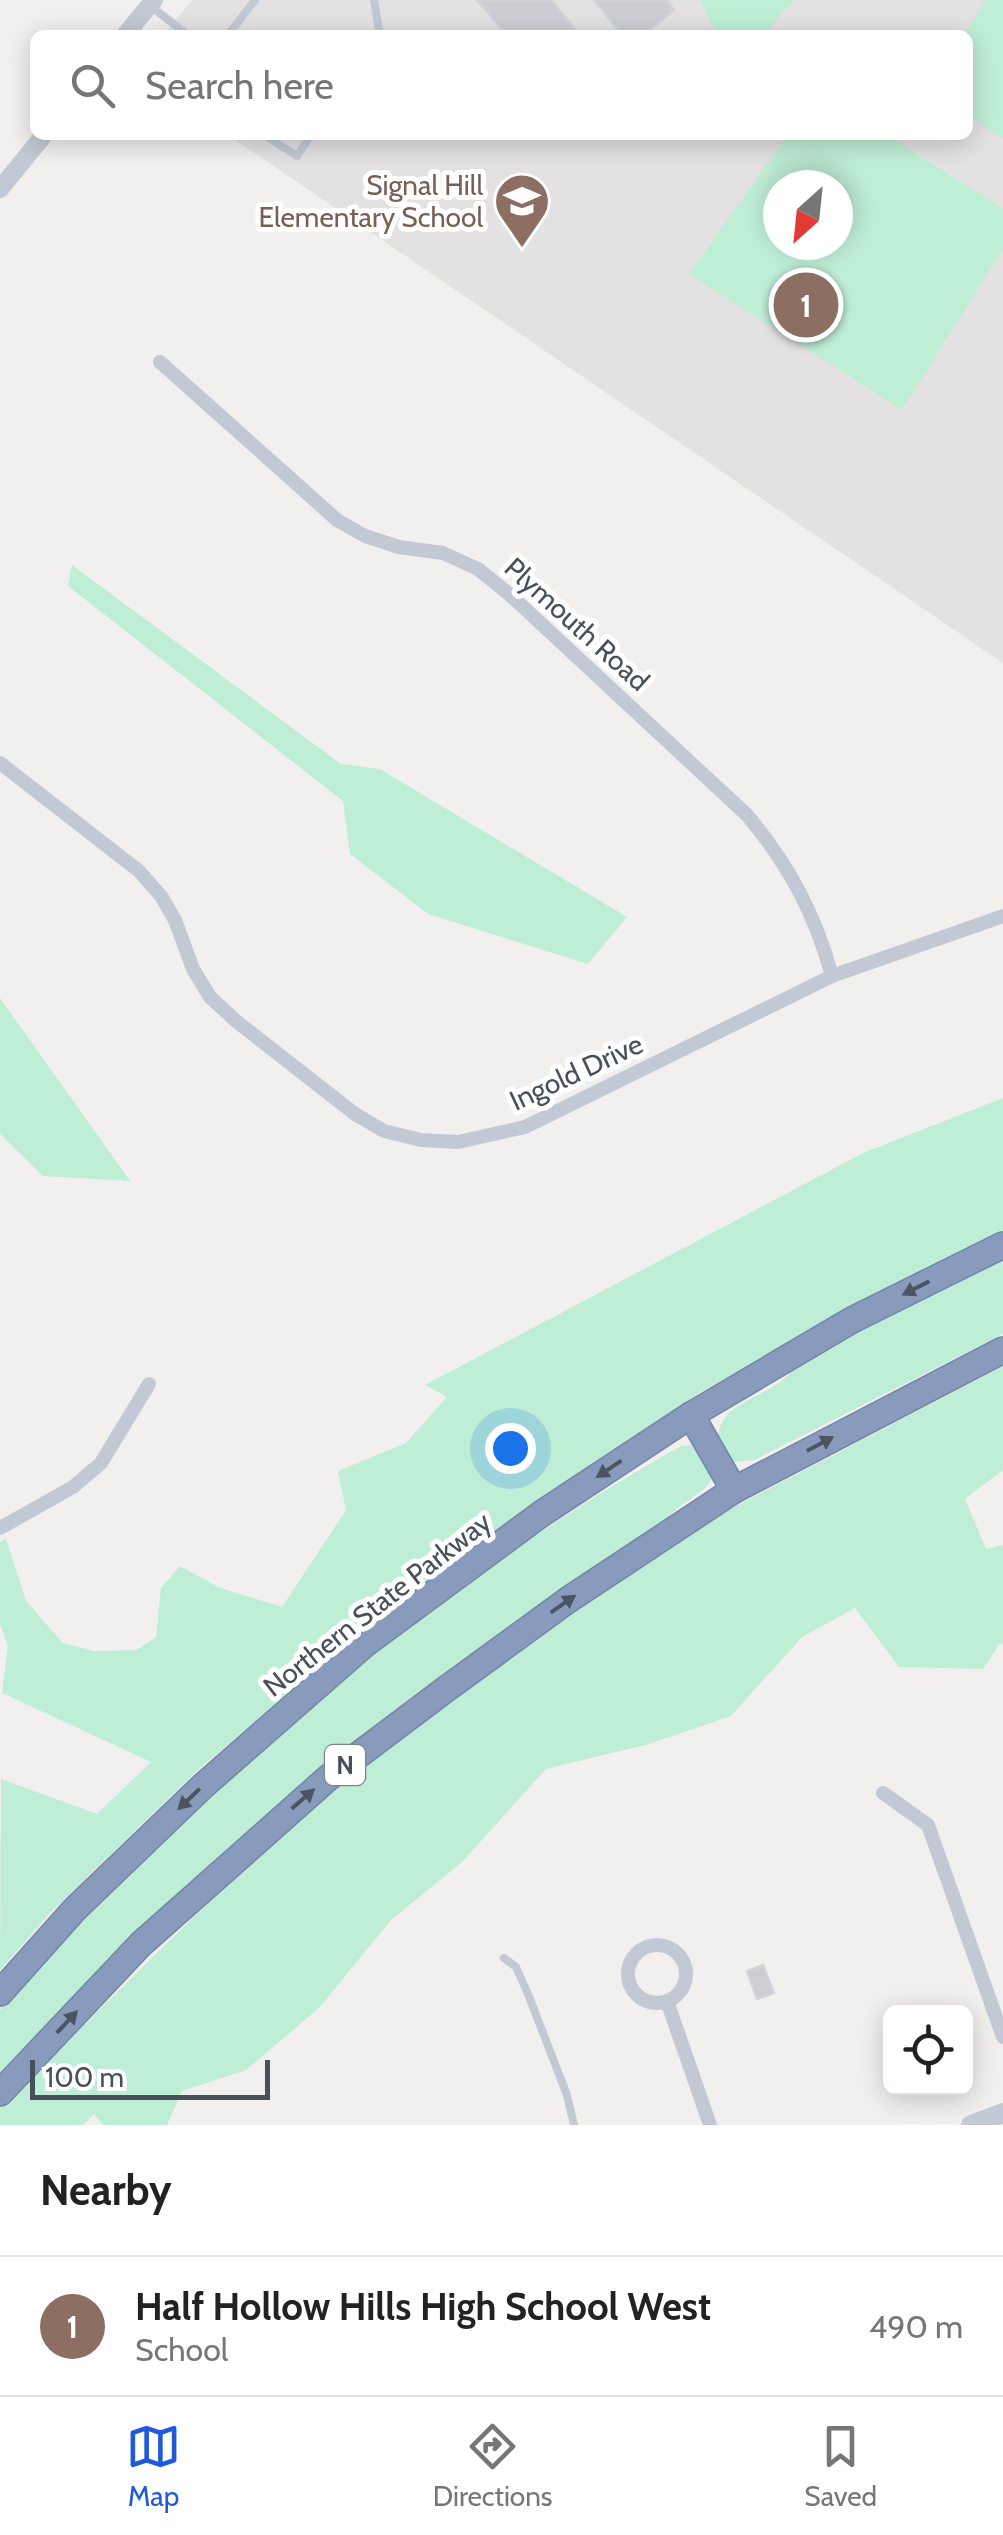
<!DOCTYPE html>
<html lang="en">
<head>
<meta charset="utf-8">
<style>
	:root { --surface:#fff; --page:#f2f2f2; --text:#222; --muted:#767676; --line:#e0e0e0; --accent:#1f59dc }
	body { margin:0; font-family:Cabin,sans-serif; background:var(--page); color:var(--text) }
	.controls { position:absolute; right:30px; bottom:30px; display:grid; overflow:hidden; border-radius:15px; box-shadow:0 5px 25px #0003 }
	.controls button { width:90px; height:90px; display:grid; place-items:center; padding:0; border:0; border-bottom:2px solid var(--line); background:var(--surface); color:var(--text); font:50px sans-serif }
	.compass { position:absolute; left:763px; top:170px; width:90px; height:90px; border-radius:50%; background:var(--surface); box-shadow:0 5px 25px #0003; rotate:207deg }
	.scale { position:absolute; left:30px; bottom:25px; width:240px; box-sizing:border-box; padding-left:10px; border:5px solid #48505c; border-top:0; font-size:28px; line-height:35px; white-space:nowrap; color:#48505c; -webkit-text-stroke:8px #fff; paint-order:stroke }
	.you { position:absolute; left:510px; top:1448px; width:35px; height:35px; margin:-25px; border:8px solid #fff; border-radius:50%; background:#1a73e8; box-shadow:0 0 0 15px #1a73e833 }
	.badge { display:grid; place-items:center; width:65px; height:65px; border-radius:50%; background:var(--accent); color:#fff; font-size:32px; font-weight:700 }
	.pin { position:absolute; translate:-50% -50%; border:5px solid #fff; box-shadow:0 2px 10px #0006 }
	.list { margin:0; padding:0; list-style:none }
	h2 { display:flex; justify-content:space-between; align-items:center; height:130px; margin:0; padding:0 40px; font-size:42px }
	h2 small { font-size:32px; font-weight:400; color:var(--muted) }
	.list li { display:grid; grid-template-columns:65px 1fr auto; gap:30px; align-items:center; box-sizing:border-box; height:140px; padding:0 40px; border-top:2px solid var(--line) }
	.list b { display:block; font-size:38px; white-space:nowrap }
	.list p { margin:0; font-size:32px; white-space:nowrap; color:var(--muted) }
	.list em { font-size:32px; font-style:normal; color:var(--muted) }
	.icon { flex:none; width:55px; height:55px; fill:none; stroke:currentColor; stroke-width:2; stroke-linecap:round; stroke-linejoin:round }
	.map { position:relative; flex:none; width:1003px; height:2125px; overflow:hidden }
	.search { position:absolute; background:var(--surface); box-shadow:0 5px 25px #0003; left:30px; right:30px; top:30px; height:110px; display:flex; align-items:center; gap:25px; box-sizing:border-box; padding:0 35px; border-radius:15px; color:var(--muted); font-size:38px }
	.sheet { height:270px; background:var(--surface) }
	nav { display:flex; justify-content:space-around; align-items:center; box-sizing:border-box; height:140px; border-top:2px solid var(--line); background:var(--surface); font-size:28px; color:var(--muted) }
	nav a { display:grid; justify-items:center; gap:5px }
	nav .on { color:var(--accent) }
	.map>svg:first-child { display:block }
	.education { fill:#e3e1e1; fill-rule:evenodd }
	.green { fill:#bfeed7; fill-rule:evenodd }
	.building { fill:#ccced4; stroke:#d3d4da; stroke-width:2.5 }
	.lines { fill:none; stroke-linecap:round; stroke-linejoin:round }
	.motorway-casing { stroke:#7486a8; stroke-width:28 }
	.service { stroke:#c3c9d4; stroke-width:8 }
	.minor { stroke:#c3c9d4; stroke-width:14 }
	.tertiary { stroke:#c3c9d4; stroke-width:18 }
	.secondary { stroke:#c2cad7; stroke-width:20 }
	.motorway { stroke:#889bbc; stroke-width:25 }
	.oneway { fill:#4b5461 }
	.labels { text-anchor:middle; stroke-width:10; stroke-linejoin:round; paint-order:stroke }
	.shield { fill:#fff; stroke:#7f848d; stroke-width:2.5 }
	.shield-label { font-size:25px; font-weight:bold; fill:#48505c }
	.education-label { font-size:28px; fill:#785e54; stroke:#fff; text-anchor:end }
	.street-label { font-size:28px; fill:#48505c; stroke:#fff }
</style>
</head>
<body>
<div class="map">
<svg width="1003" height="2125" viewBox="0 0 1003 2125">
	<rect width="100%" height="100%" fill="#f2efef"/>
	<path class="education" d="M 192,0 L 1003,0 L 1003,663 L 228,135 L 968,135 L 968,35 L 164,35 ZM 778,185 L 838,185 L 838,245 L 778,245 Z"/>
	<g class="green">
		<polygon points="700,0 794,0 763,35 718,35"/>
		<polygon points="986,0 1003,0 1003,138 968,116 968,35 964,35"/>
		<path d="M 788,135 L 887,135 L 1003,209 L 1003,249 L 902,410 L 689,274 ZM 778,185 L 838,185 L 838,245 L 778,245 Z"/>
		<polygon points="72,565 341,764 380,769 627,917 588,964 428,914 350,854 343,801 68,586"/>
		<polygon points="0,998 130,1181 43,1176 0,1134"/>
		<polygon points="1003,1098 1003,1232 900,1283 699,1393 519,1513 365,1631 201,1767 50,1913 0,1970 1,1779 97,1814 151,1762 2,1693 8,1646 0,1624 0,1542 6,1539 26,1601 63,1643 93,1651 137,1650 156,1637 161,1588 180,1566 218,1587 282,1607 346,1510 338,1471 406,1443 447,1397 425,1385 863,1153"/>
		<path d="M 1003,1250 L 1003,1334 L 754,1460 L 734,1462 L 720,1452 C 708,1404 759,1402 786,1377 C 792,1371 797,1364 802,1358 Z"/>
		<polygon points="1003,1366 1003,1470 965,1499 986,1549 1003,1545 1003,1644 1000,1643 983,1669 899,1667 855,1608 802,1637 731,1716 649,1744 546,1769 462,1862 391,1920 319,2008 246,2070 182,2091 167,2125 103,2125 94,2114 83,2125 0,2125 0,2107 256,1856 443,1701 685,1533"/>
		<path d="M 691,1445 L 701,1448 L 713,1477 C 702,1499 675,1502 663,1525 C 568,1587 472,1649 383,1719 C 246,1828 117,1946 0,2075 L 0,2010 C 194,1790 425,1590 681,1446 Z"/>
	</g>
	<g class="building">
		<polygon points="477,0 551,0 580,35 506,35"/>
		<polygon points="594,0 666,0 674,10 643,35 622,35"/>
		<polygon points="763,1965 774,1993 757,1999 747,1971"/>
	</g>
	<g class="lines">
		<g class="motorway-casing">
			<g id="motorway">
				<polyline points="691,1415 734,1490"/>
				<polyline points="0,1993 75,1909 204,1785 365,1644 541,1514 691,1415 852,1320 1003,1245"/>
				<polyline points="0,2093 141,1944 328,1778 446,1689 568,1600 734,1490 1003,1350"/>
			</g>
		</g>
		<g class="service">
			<polyline points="374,0 379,30 377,35"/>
			<polyline points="149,5 188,35"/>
			<polyline points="228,35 255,0"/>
			<polyline points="264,135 297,156 311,135"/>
			<polyline points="504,1958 516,1967 528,1994 567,2095 574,2125"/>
		</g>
		<g class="minor">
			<path d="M 160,362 L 337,520 L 365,536 L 399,547 L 443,553 L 478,569 L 509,594 L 747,815 C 788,864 815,913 832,976"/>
			<polyline points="0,763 139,871 161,896 175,920 193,969 210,997 236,1021 355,1114 384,1131 421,1140 458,1142 525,1127 832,976 1003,916"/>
			<polyline points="0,1528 73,1487 101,1463 149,1384"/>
			<polyline points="883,1793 928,1825 1003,2037"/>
			<circle cx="657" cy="1974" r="29"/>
			<polyline points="667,2001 710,2125"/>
		</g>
		<g class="tertiary">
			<polyline points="125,35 154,0"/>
			<polyline points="0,189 44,135"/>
		</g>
		<polyline class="secondary" points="971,2125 1003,2113"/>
		<use href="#motorway" class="motorway"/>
	</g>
	<defs><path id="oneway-solid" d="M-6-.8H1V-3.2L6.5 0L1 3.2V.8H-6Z" transform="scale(2.5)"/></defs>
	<g class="oneway">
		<use href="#oneway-solid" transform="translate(916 1288) rotate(153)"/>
		<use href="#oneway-solid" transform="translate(820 1444) rotate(-28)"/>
		<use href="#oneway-solid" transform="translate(609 1469) rotate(146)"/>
		<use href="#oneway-solid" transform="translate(563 1604) rotate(-35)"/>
		<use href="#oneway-solid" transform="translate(189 1799) rotate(136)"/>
		<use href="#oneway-solid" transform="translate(303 1799) rotate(-41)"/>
		<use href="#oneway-solid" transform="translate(67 2022) rotate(-47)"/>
	</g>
	<defs>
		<g id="school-pin" transform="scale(2.875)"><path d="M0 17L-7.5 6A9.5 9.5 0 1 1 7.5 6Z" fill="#8d6e63" stroke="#fff"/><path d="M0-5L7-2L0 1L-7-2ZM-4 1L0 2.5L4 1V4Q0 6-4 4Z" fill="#fff"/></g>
	</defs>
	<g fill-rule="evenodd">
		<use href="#school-pin" x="522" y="201"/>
	</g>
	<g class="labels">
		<rect class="shield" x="325" y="1745" width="40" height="40" rx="8"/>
		<g class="shield-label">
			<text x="345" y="1774">N</text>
		</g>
		<g class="education-label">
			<text x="483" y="195">Signal Hill<tspan x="483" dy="32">Elementary School</tspan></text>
		</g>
		<g class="street-label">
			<text transform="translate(577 624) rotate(42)" y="10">Plymouth Road</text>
			<text transform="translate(576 1072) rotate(-25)" y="10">Ingold Drive</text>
			<text transform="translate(377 1604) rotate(-38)" y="10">Northern State Parkway</text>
		</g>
	</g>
</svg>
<div class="controls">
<button><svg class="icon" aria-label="locate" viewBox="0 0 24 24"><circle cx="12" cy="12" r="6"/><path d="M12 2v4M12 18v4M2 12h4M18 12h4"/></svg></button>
</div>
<svg class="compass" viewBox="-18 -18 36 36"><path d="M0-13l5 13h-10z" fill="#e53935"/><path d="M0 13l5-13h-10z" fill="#767676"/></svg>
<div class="scale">100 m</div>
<div class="you"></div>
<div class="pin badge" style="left:806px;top:305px;background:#8d6e63">1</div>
<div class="search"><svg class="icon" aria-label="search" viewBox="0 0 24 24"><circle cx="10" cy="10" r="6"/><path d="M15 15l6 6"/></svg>Search here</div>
</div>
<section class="sheet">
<h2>Nearby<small></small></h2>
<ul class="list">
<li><span class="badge" style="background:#8d6e63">1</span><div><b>Half Hollow Hills High School West</b><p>School</p></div><em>490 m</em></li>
</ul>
</section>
<nav>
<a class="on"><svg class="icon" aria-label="map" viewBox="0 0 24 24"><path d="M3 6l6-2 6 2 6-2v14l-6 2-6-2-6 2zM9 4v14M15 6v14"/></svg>Map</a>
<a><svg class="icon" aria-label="directions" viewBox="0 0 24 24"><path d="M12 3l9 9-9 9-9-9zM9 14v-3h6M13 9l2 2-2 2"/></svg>Directions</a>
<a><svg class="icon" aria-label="saved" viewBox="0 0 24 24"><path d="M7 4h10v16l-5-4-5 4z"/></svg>Saved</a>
</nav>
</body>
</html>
